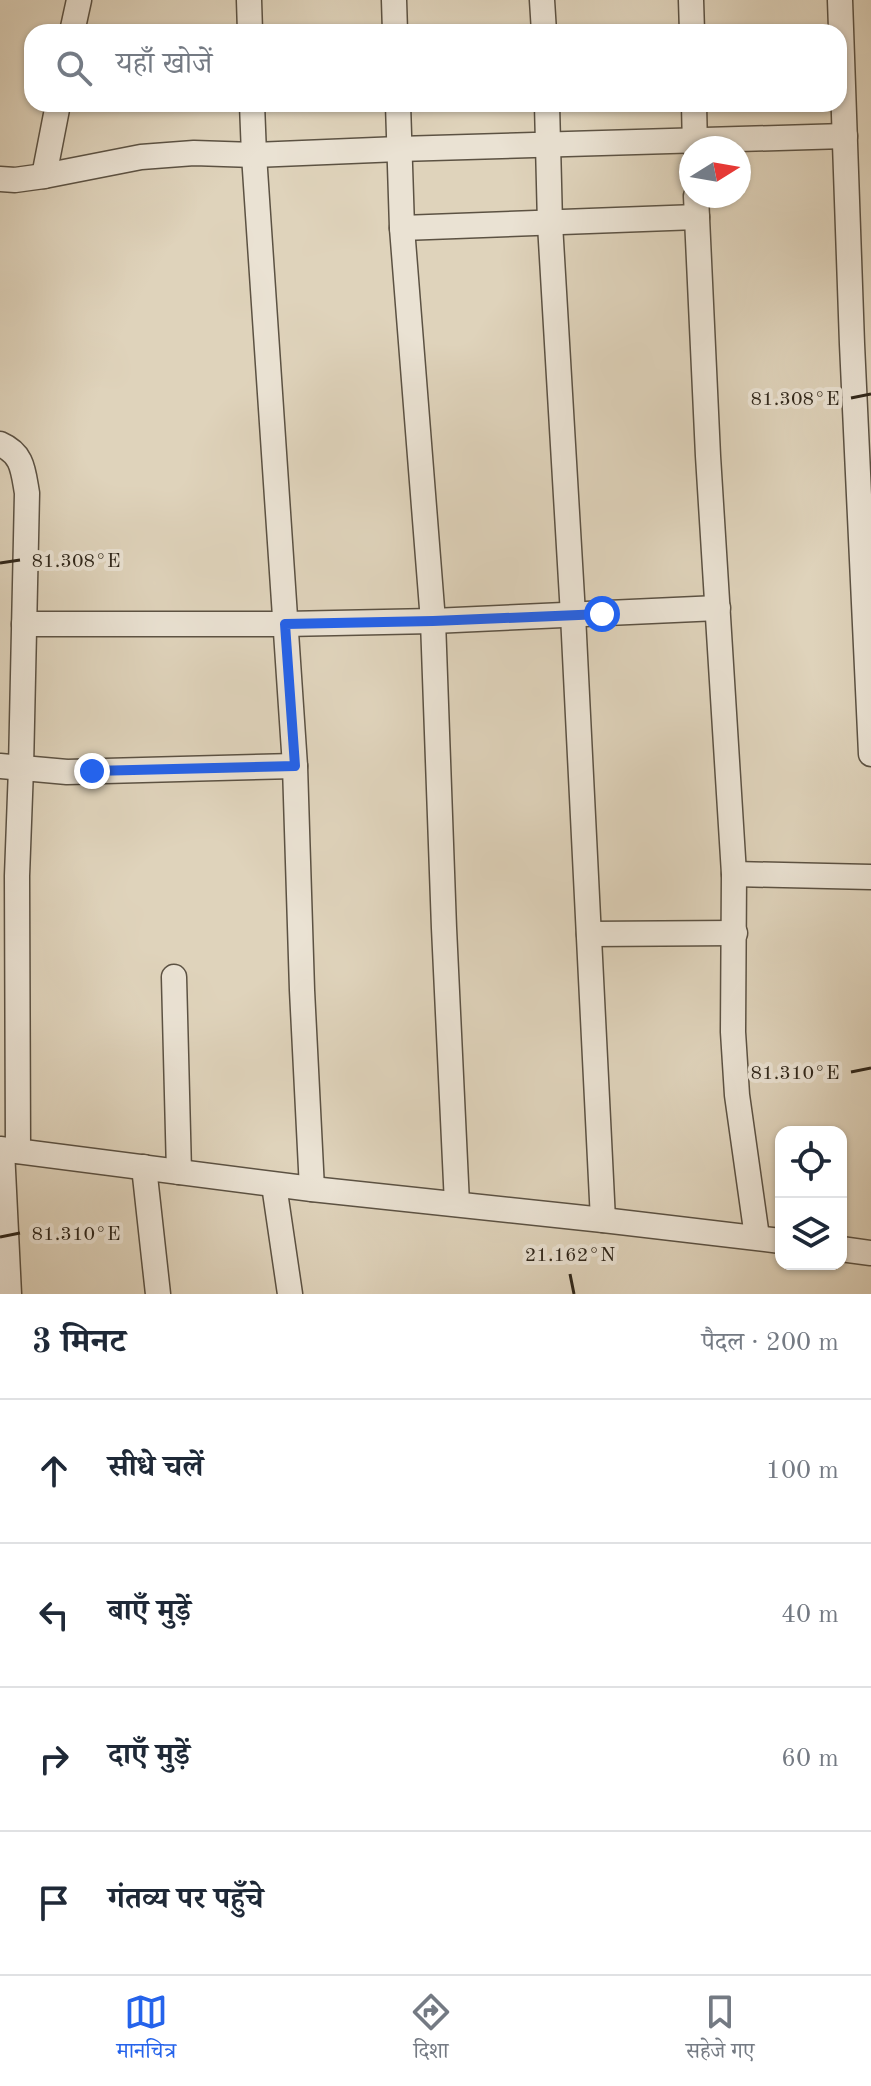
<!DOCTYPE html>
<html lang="hi">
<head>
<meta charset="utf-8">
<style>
	:root { --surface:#fff; --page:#f6f6f7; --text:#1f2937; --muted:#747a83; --line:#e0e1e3; --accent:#2563eb }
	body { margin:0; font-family:"Old Standard TT","Noto Serif Devanagari",serif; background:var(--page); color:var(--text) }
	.controls { position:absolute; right:24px; bottom:24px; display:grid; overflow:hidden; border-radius:16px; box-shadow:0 2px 6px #0004 }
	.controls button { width:72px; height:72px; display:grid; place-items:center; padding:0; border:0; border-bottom:2px solid var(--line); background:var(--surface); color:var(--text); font:40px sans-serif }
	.compass { position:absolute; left:679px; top:136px; width:72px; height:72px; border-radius:50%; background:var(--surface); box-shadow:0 2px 6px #0004; rotate:79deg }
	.stop { position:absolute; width:24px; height:24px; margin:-18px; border:6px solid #2563eb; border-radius:50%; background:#fff }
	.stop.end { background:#2563eb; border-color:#fff; box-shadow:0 2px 8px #0008 }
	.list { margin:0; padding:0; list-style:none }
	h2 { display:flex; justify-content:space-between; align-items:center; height:104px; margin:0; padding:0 32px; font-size:34px }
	h2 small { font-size:26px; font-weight:400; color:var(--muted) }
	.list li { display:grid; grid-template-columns:52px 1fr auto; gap:24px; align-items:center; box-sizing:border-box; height:144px; padding:0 32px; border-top:2px solid var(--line) }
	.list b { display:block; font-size:30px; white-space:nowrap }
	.list em { font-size:26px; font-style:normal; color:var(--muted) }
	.icon { flex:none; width:44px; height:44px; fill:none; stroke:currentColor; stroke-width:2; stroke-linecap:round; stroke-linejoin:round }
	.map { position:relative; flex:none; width:871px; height:1294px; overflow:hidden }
	.search { position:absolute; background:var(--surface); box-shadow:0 2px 6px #0004; left:24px; right:24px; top:24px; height:88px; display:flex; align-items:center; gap:20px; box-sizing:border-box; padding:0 28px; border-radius:24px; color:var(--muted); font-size:30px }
	.sheet { height:680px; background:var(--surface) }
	nav { display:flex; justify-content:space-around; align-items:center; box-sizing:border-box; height:112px; border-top:2px solid var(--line); background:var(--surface); font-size:22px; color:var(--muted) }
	nav a { display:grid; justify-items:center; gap:4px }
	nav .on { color:var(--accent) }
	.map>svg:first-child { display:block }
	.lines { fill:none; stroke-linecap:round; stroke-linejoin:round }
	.street-casing { stroke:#5c5243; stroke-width:27 }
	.street { stroke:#eae2d3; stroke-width:24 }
	.route { stroke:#2563eb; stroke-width:10 }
	.ticks { fill:none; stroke:#30271b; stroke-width:3 }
	.ticks-label { font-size:20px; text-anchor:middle; fill:#30271b; stroke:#eae2d3; stroke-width:8; stroke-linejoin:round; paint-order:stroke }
</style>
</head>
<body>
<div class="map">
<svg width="871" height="1294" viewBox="0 0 871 1294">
	<rect width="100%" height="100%" fill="#dfd3bb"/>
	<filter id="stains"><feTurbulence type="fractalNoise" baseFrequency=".0025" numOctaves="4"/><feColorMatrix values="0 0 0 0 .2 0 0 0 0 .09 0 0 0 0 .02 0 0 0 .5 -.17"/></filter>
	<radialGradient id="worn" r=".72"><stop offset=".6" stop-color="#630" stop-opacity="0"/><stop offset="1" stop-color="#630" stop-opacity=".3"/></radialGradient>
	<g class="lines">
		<g class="street-casing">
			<g id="street">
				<polyline points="249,0 250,32"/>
				<polyline points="394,0 395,32"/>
				<polyline points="542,0 544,32"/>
				<polyline points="691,0 692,32"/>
				<polyline points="840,0 852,344 871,754"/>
				<polyline points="72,32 79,0"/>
				<polyline points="252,104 254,155 295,766 302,990 312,1189"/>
				<polyline points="398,104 402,228 433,621 444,928 457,1204"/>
				<polyline points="547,104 550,224 573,615 603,1220"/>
				<polyline points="694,104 695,148"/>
				<polyline points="44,176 58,104"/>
				<polyline points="0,179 15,180 44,176 141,157 194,153 254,155 399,149 845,136"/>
				<polyline points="696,196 708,456 734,874 733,1032 737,1095 757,1237"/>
				<polyline points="402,228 697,217"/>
				<path d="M 0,444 C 23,454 23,470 27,493 L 21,768 L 17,876 L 18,1151"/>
				<polyline points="24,624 285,624 433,621 718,608"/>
				<polyline points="0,766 67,772 295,766"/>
				<polyline points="734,874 871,877"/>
				<polyline points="589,934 735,933"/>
				<polyline points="174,977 179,1172"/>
				<polyline points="0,1149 312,1189 603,1220 781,1241"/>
				<polyline points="2,1150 9,1294"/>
				<polyline points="144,1167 158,1294"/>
				<polyline points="274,1185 290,1294"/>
				<polyline points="841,1249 871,1253"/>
			</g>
		</g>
		<use href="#street" class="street"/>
	</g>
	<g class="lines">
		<polyline class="route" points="92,771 295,766 285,624 433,621 602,614"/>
	</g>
	<path class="ticks" d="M 851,398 L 871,394M 0,563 L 20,560M 851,1072 L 871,1068M 0,1237 L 20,1233M 570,1274 L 574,1294"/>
	<g class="ticks-label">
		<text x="795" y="405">81.308°E</text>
		<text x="76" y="567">81.308°E</text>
		<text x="795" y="1079">81.310°E</text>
		<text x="76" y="1240">81.310°E</text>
		<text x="570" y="1261">21.162°N</text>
	</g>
	<rect width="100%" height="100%" filter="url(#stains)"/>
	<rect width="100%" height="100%" fill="url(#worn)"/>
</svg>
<div class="controls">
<button><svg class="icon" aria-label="locate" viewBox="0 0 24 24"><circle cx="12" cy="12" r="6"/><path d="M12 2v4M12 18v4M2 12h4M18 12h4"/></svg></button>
<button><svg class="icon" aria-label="layers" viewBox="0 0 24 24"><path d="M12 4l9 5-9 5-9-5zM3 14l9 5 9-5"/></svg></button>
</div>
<svg class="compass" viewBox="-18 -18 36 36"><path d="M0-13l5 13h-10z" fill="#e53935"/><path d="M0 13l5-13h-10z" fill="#747a83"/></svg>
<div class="stop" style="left:602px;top:614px"></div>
<div class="stop end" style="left:92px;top:771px"></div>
<div class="search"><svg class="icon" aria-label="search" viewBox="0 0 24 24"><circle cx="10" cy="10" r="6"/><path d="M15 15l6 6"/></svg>यहाँ खोजें</div>
</div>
<section class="sheet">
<h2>3 मिनट<small>पैदल · 200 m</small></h2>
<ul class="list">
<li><svg class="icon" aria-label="ahead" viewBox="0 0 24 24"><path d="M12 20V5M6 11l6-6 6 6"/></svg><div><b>सीधे चलें</b></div><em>100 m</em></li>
<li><svg class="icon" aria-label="left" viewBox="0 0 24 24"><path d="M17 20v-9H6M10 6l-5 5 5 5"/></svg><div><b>बाएँ मुड़ें</b></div><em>40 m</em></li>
<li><svg class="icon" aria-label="right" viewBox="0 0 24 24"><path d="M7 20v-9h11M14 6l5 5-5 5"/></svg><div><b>दाएँ मुड़ें</b></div><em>60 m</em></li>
<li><svg class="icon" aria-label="arrive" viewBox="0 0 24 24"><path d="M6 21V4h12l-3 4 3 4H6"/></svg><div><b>गंतव्य पर पहुँचे</b></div></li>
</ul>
</section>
<nav>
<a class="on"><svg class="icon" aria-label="map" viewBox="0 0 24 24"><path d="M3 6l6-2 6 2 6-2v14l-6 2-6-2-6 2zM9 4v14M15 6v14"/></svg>मानचित्र</a>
<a><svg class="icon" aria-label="directions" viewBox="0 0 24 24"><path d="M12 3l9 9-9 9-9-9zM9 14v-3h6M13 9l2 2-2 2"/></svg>दिशा</a>
<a><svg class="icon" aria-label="saved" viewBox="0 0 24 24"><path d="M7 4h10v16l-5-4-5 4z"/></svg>सहेजे गए</a>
</nav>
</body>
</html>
